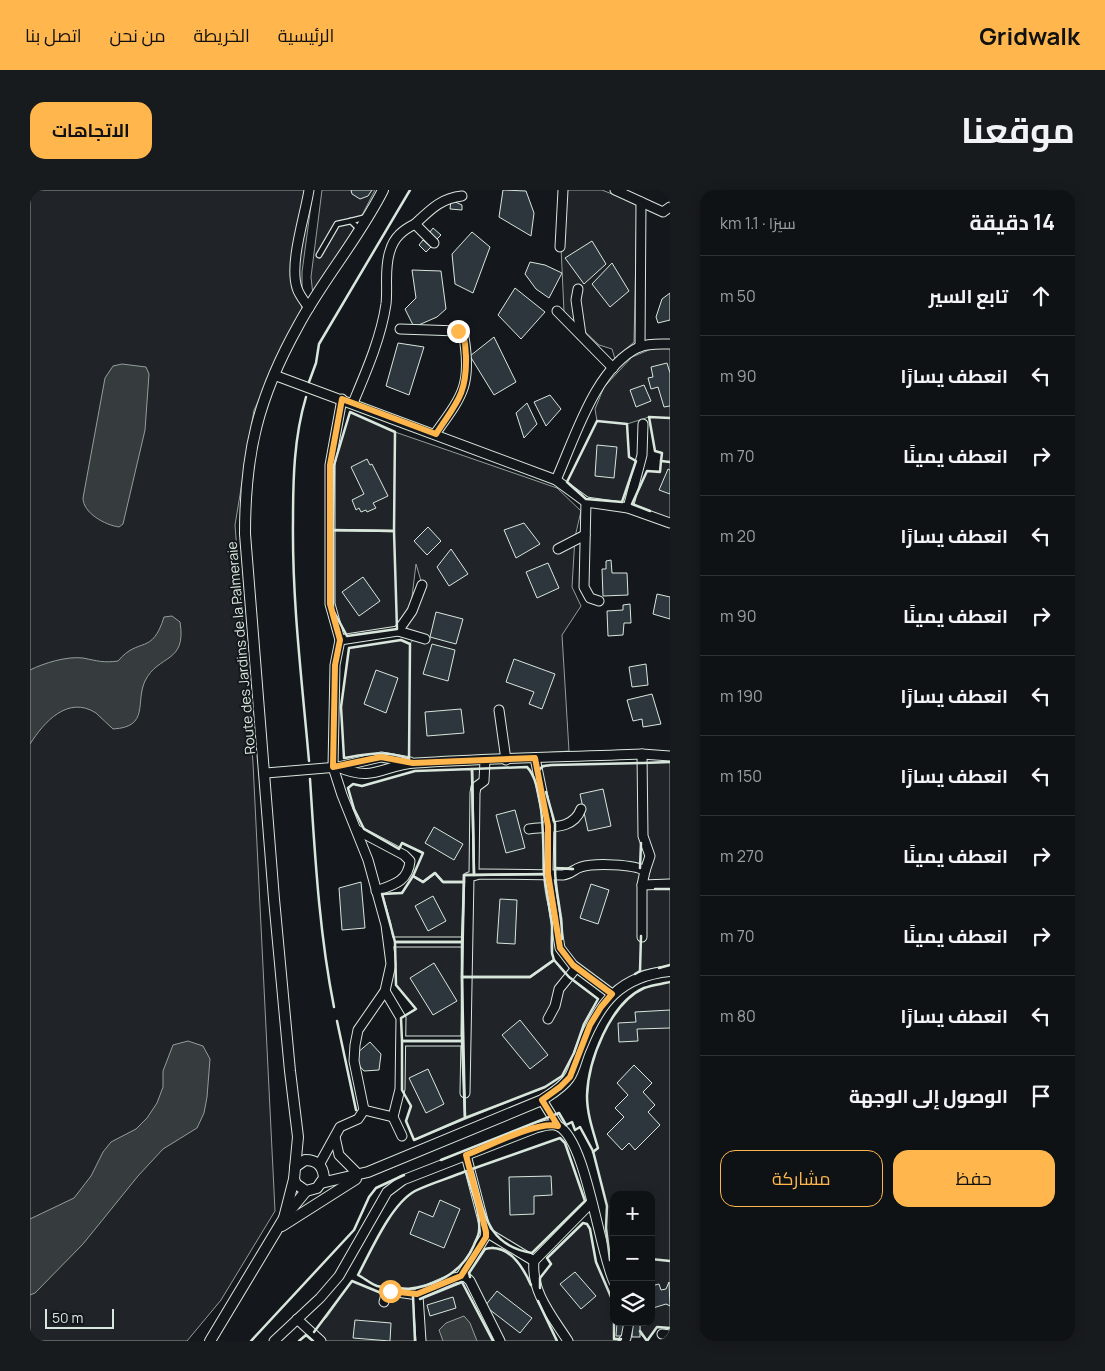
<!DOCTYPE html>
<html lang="ar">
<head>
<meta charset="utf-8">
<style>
	:root { --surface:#0f1215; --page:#181b1e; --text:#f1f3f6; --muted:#9b9ea0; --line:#2f3234; --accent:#ffb74d }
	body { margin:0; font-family:Manrope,Cairo,sans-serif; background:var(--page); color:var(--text); direction:rtl }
	.controls { position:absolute; right:15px; bottom:15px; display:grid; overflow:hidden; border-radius:10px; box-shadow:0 2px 12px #0003 }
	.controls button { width:45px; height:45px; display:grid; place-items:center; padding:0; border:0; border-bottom:1px solid var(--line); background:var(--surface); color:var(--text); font:25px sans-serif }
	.scale { position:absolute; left:15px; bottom:12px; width:69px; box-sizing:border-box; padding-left:5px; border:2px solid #d8e6dc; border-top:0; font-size:14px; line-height:18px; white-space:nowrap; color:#d8e6dc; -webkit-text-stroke:4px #14181c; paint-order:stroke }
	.stop { position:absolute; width:15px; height:15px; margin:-11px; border:4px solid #ffb74d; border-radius:50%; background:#fff }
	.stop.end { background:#ffb74d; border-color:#fff; box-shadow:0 1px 5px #0008 }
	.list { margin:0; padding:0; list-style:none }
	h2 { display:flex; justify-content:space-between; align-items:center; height:65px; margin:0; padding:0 20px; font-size:21px }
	h2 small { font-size:16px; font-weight:400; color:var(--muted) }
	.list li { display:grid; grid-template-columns:32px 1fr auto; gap:15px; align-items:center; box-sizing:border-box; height:80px; padding:0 20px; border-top:1px solid var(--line) }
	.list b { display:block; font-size:19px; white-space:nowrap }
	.list em { font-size:16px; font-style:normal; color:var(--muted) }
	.actions { display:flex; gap:10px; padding:15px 20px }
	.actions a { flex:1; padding:11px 0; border:1px solid var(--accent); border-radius:15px; text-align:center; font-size:18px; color:var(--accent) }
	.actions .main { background:var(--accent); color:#111 }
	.icon { flex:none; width:28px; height:28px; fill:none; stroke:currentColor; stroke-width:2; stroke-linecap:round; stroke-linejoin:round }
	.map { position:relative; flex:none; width:640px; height:1151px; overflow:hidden; direction:ltr; border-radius:15px }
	header { display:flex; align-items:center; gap:30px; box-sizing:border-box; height:70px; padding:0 25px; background:var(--accent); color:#111 }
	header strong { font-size:24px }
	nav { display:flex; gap:28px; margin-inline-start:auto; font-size:18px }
	.intro { display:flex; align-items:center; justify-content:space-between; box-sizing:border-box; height:120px; padding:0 30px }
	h1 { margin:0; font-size:35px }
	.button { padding:12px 22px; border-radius:15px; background:var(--accent); color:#111; font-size:18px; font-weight:700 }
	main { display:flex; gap:30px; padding:0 30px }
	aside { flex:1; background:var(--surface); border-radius:15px; box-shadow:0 2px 12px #0003 }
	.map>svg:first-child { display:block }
	.green { fill:#202428; stroke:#939e99 }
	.water { fill:#363b3e; stroke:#939e99 }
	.building { fill:#2c363c; stroke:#d8e6dc }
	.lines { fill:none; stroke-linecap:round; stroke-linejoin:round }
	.service-casing { stroke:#d8e6dc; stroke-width:7 }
	.minor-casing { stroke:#d8e6dc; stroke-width:11 }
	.tertiary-casing { stroke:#d8e6dc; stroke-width:12 }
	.service { stroke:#14181c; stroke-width:4.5 }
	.minor { stroke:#14181c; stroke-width:9 }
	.tertiary { stroke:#14181c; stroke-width:10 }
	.wall { stroke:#d8e6dc; stroke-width:2.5 }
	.route { stroke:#ffb74d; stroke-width:6 }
	.labels { text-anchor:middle; stroke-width:4; stroke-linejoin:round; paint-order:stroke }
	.street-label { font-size:14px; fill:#d8e6dc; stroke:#14181c }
</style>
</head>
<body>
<header>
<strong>Gridwalk</strong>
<nav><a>الرئيسية</a><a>الخريطة</a><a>من نحن</a><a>اتصل بنا</a></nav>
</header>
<div class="intro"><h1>موقعنا</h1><a class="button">الاتجاهات</a></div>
<main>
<aside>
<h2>14 دقيقة<small>سيرًا · 1.1 km</small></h2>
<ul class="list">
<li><svg class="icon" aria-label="ahead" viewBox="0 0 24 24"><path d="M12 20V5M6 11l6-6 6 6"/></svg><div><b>تابع السير</b></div><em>50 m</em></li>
<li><svg class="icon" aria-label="left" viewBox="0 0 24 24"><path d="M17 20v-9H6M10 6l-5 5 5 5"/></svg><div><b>انعطف يسارًا</b></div><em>90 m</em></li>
<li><svg class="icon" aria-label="right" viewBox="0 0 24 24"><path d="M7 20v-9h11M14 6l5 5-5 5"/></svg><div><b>انعطف يمينًا</b></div><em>70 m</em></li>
<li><svg class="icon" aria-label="left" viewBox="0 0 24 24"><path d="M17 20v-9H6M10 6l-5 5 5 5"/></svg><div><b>انعطف يسارًا</b></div><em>20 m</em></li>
<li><svg class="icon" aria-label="right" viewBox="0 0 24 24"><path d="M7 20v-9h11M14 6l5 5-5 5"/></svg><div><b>انعطف يمينًا</b></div><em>90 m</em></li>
<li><svg class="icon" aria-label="left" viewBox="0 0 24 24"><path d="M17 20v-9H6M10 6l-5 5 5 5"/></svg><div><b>انعطف يسارًا</b></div><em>190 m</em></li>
<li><svg class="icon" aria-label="left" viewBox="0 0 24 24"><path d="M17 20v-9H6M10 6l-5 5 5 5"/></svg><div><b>انعطف يسارًا</b></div><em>150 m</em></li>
<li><svg class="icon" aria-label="right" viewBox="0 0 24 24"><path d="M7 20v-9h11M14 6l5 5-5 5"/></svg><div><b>انعطف يمينًا</b></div><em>270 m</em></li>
<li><svg class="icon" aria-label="right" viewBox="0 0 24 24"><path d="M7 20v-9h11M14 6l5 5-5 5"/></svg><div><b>انعطف يمينًا</b></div><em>70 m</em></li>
<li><svg class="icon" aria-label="left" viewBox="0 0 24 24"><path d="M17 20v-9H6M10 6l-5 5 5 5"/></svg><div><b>انعطف يسارًا</b></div><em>80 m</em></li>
<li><svg class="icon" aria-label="arrive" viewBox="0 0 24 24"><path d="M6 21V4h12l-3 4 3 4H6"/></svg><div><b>الوصول إلى الوجهة</b></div></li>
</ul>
<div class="actions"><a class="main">حفظ</a><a>مشاركة</a></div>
</aside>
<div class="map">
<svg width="640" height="1151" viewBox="0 0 640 1151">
	<rect width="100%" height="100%" fill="#14181c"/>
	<g class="green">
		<polygon points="0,0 283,0 272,82 272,120 224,220 205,335 223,573 245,1021 191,1110 157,1151 0,1151"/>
		<polygon points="292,0 345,0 331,27 283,105 281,87"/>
		<polygon points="535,0 572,0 607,14 604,152 585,169 582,159 569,155 534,122 531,57"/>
		<polygon points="626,157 640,157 640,329 602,314 617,281 630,281 632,263 625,261 619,227 597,234 599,267 606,271 592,312 556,309 537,292 567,231 565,219 574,197 602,167"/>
		<path d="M 320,222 L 365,242 L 527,298 L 551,321 L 545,347 L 542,397 L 551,416 L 532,445 L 539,561 L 472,566 L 379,569 C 356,560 338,564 314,568 L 311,517 L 319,458 L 371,450 L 380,454 L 388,442 L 374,438 L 394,401 L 386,374 L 381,415 L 367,439 L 317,446 L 303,420 L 304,275 Z"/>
		<polygon points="640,572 640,775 610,781 582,801 544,774 532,757 532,728 525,703 525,634 510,585 510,578 522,575"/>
		<path d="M 497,577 C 520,600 510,668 515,700 C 516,711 521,722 522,734 C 522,745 519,758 523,768 C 532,786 553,798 568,809 L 554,834 L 544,863 L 532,886 L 515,897 L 384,950 L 376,931 L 381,916 L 372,900 L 371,828 L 386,818 L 366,795 L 365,752 L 352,704 L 372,702 L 383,686 L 393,663 L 372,653 L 369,659 L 334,639 L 324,619 L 318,598 L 323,594 L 332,596 L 385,581 Z"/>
		<path d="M 640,792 L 640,1138 L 627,1137 L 617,1151 L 610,1144 L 610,1134 L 606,1132 L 621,1132 L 621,1005 L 584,1005 L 584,1073 L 580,1070 L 576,1038 L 577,1016 L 563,961 L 568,958 C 563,941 557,924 557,906 C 558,871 580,813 614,798 C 622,795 632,794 640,792 Z"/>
		<polygon points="530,948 535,953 555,1011 502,1063 488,1061 460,1041 442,979"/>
		<path d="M 436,981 C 441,1000 451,1022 449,1041 C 449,1046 445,1051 444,1055 C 429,1091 384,1106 347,1096 C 341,1094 334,1088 328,1085 C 341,1061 361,1014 385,1001 C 401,993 420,988 436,981 Z"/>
		<polygon points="553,1033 557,1034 560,1039 566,1072 584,1114 584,1148 591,1149 589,1151 539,1151 508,1095 510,1088 521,1074 517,1068"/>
		<polygon points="463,1057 480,1064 494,1081 527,1151 473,1151 443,1097 439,1083 455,1059"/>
		<polygon points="322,1091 356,1105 384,1107 385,1151 293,1151 283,1141 297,1127"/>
		<polygon points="432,1092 463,1151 392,1151 390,1108"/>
	</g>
	<g class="water">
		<path d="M 92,174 L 116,177 L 119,184 L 115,240 L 93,334 L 89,337 C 75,335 53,323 53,308 L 75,188 L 83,176 Z"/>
		<path d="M 142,426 L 150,432 C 157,474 128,464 115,491 C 105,512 120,537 83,539 C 77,534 72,528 66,523 C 38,505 14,532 0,554 L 0,480 C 14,473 37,466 53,468 C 68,471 73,473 88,471 C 109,446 122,466 134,427 Z"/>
		<polygon points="158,851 173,856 180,869 177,907 174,923 167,938 133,959 108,986 53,1054 5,1103 0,1105 0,1029 44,1008 61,986 73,962 81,952 106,939 117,928 127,913 133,897 133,881 143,855"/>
		<polygon points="434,1126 440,1133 447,1151 413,1151 409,1140 416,1133"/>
	</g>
	<g class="building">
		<polygon points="321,0 342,0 338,6 330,9 322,4"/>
		<polygon points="473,0 496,1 504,23 501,46 469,27"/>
		<polygon points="421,10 432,15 432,20 420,19"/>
		<polygon points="403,38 411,45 406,50 400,42"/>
		<polygon points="442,42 460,57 443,103 425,94 422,64"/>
		<polygon points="393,50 401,57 396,62 389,55"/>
		<polygon points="562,51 576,74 554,94 535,68"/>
		<polygon points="500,72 515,75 532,83 519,108 506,99 495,84"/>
		<polygon points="582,73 599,101 580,117 562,94"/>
		<polygon points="382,80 411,81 416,119 407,127 384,137 375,119 386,108"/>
		<polygon points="485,98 515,122 491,149 468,125"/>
		<polygon points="640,103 640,130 628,133 626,127 632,109"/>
		<polygon points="464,147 486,192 464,205 440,166"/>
		<polygon points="368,153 394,157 379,205 356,196"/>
		<polygon points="637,173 640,183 640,216 634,217 628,197 621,199 618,188 623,187 621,177"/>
		<polygon points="614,195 621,211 606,217 600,200"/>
		<polygon points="520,205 531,219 516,236 504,212"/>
		<polygon points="497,213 507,234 494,248 486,223"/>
		<polygon points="567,255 587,257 584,288 565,286"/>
		<polygon points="337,269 340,275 342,274 358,306 343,313 346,318 337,322 336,320 331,322 329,318 326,320 322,310 334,304 321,277"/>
		<polygon points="638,279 640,280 640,304 629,300"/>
		<polygon points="494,333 510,354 486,368 474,340"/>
		<polygon points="398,337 411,351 397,365 384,351"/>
		<polygon points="421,359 438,384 419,396 407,377"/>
		<polygon points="581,370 582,383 597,383 598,405 573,406 572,379 576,379 576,371"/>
		<polygon points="518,373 529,398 507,408 496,382"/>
		<polygon points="333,387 350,411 329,426 312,402"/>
		<polygon points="627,404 640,407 640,429 623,424"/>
		<polygon points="600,414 601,433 594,433 593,445 578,446 577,421 593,420 593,415"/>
		<polygon points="406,422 433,429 426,454 400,447"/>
		<polygon points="402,454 425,460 418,491 393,484"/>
		<polygon points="484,469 525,484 512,519 499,514 504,502 476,492"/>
		<polygon points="616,474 618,495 602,497 599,477"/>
		<polygon points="346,480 368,488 356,523 334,514"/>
		<polygon points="622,504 631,534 613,537 612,529 603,531 597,510"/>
		<polygon points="431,519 434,543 397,546 395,522"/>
		<polygon points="573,599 581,636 558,641 550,604"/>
		<polygon points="485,620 495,658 476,663 466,625"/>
		<polygon points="404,637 433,654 424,670 395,653"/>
		<polygon points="331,692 335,738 312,740 309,698"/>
		<polygon points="561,694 579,700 568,734 550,728"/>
		<polygon points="403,706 416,731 398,741 385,716"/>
		<polygon points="470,709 487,710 485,754 467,753"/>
		<polygon points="404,773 427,811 403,825 380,788"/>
		<polygon points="640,820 640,838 607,839 608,851 589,852 588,833 606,832 605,822"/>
		<polygon points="490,830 518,865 500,879 472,845"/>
		<polygon points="340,852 351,864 349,880 334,881 326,872 327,863"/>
		<polygon points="604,875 622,893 613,902 625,915 618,922 630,935 605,960 599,953 592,960 577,944 594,927 585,918 598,905 587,893"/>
		<polygon points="398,879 414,914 396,923 379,888"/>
		<polygon points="521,986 522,1005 504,1006 504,1024 480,1025 479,987"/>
		<polygon points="410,1010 430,1019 414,1058 380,1044 389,1021 403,1027"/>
		<polygon points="545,1082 566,1106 551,1119 530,1094"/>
		<polygon points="639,1092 640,1116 636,1114 623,1118 621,1096 629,1094 631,1100 636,1099"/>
		<polygon points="467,1101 502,1128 490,1143 455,1116"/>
		<polygon points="423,1107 426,1118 400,1126 397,1115"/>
		<polygon points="325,1130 361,1133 360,1151 323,1148"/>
		<polygon points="587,1133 594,1133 594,1146 586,1146"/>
		<rect x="602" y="1134" width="8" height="13"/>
	</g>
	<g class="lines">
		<g class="service-casing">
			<g id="service">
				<polyline points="329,39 321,31 337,27"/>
				<polyline points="289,65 307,34 321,31"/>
			</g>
		</g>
		<g class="minor-casing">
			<g id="minor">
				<path d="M 279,0 C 275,26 259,73 267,98 C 269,105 275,112 279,118"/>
				<polyline points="585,0 633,22 640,17"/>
				<path d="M 385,34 C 400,20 411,8 432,6"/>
				<polyline points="530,57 533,0"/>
				<polyline points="548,99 546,110 551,145"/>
				<polyline points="527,121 583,178"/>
				<path d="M 370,139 L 428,141 L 434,147 C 442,196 432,206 405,244"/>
				<polyline points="610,157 611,12"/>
				<polyline points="244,185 526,290 556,312 598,318 640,333"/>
				<path d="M 323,213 C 336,182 351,148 356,114 C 358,97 354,78 360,61 C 364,47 373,40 385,34 L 404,53"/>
				<path d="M 526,290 C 545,248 565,178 609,157 C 619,153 630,154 640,154"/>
				<polyline points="556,312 554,397 560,408 569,411"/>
				<polyline points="598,318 612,265 613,234"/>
				<polyline points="528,359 555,345"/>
				<polyline points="368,441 382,421 392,395"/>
				<polyline points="310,450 368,441 395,449"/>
				<polyline points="469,520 476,570"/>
				<polyline points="612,564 613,646 620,666 615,681"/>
				<polyline points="505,568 519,636 518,683 530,758 543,775 582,804"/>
				<path d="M 308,577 C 345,593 352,575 386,573 C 461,568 537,567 612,564 L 640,566"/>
				<polyline points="236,583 308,577 351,567 380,572"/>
				<path d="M 499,639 C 518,636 543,641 551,619"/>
				<path d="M 327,640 L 374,665 L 380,671 C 378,692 363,695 346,701"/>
				<polyline points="444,685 445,603 446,597 454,591 455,570"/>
				<polyline points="612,695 640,694"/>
				<polyline points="359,752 437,752"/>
				<polyline points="518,829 525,816 529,799 546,778"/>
				<polyline points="372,851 435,851"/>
				<path d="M 435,903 L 439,687 L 450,684 L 533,685 C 541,684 544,679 551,677 C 564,673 604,674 615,681 L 612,695 L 612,747"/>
				<polyline points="512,910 528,936"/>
				<polyline points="334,920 363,927 370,899 371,828 355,801"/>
				<polyline points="363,927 372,946"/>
				<polyline points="305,947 309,965 326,982"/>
				<polyline points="289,975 310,937 328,929 334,920 324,871 325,855 328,840 355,801 361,774 356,735 338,670 312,605 303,577 305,475 310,450 300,414 300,275 312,209"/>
				<polyline points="456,1042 504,1071"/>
				<polyline points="431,1086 455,1047 456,1042 436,965"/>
				<polyline points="387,1104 424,1088 435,1086 440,1091 470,1151"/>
				<polyline points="354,1112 356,1104 360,1101 388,1105 391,1151"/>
				<polyline points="267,1129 291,1151"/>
				<polyline points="632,1144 640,1145"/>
				<path d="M 244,1151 L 290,1108 L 309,1086 L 357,1002 L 373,990 L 506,938 C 513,936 522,933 528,936 C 556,949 569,1060 584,1092"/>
				<path d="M 538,1151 C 522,1126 501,1102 504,1071 L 561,1013"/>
				<polyline points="593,1151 596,1148 599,1132"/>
			</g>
		</g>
		<g class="tertiary-casing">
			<g id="tertiary">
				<path d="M 264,989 L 266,994 L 276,1001 L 287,998 L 294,988 C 293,976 287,970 275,970 L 265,977"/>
				<path d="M 291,993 L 338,982 L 512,910 C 521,904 532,898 539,888 C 545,880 547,866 552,856 C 570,812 590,786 640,781"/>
				<path d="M 254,1028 L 264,989 L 268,947 L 260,881 L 244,709 L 215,344 C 215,262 228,208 268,136 C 293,89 329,48 353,0"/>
				<polyline points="252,1036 326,989"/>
				<polyline points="180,1151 254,1028 276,1001"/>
			</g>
		</g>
		<use href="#service" class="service"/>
		<use href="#minor" class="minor"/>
		<use href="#tertiary" class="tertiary"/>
		<g class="wall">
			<polyline points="279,192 286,173 289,154 380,0"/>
			<path d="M 276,207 C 264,247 263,289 263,331 C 262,412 272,491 279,571"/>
			<polygon points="320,222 365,242 364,341 303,340 304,275"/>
			<polygon points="567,231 597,234 599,267 606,271 592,312 556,309 537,292"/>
			<polyline points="631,271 632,263 625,261 619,227 640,228"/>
			<polyline points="620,321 602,314 617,281 630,282 631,271 640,272"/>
			<polygon points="303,340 364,341 367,439 317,446 303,420"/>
			<path d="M 371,450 L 380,454 L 379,569 C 356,560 338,564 314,568 L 311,517 L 319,458 Z"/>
			<polyline points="613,573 640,572"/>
			<path d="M 497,577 C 515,595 513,657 514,684 L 444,685 L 442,579 Z"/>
			<polygon points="442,579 444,685 434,685 434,692 413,692 405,683 393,692 383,686 393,663 372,653 369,659 334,639 324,619 318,598 323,594 332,596 385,581"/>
			<polyline points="509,580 513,576 522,575 612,573"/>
			<path d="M 280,589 C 285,665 289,742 304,817"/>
			<polyline points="516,602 525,634 525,678 542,679"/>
			<polyline points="610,678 611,653"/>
			<polygon points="405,683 413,692 434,692 432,752 365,752 352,704 372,703 383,686 393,692"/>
			<polygon points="514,684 522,733 522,763 524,770 500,787 432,787 434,685"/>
			<polyline points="625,699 640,699"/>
			<path d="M 532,749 C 533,725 525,703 525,678 L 543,679"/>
			<polygon points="365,752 432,752 432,851 372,851 371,828 386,819 366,795"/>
			<polygon points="524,770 539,787 568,809 554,834 544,863 532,886 515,897 435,928 432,787 500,787"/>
			<polyline points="629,778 640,775"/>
			<polyline points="605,784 610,781 611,746"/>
			<polyline points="307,831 326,920"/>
			<polygon points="372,851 432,851 435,928 384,950 376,931 381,916 372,900"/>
			<path d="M 530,948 L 535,953 L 555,1011 L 502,1063 C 454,1055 454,1019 442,979 Z"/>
			<path d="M 563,962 L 568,958 C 563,941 557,924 557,906 C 558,871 580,813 614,798 C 622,795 632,794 640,792"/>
			<polyline points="411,970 529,923 536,935 542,932 545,940 550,937 563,961 577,1016 576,1038 580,1070 584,1073"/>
			<path d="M 436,981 C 441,1000 451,1022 449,1041 C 449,1046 445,1051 444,1055 C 429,1091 384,1106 347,1096 C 341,1094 334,1088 328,1085 C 341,1061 361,1014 385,1001 C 401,993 420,988 436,981 Z"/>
			<polyline points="621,1069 640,1071"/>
			<path d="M 440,1087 L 439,1083 L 455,1059 C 478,1053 493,1077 501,1095"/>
			<polyline points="510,1098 510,1088 521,1074 517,1068 553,1033 557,1034 560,1039 566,1072 584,1114"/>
			<polyline points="383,1106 385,1151"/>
			<polyline points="390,1109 432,1092 463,1151"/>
			<polyline points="508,1111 527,1151"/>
			<polyline points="584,1132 584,1149 591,1149 589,1151"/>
			<polyline points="610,1141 617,1151 627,1137 640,1138"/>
			<polyline points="284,1142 322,1091 356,1105 368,1106"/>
			<polyline points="221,1151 324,1040 339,1007 346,998 374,985"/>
			<polyline points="269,1151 276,1145 283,1151"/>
		</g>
	</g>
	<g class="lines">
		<path class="route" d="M 360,1101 L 387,1104 L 431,1086 L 456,1047 L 456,1042 L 436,965 C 459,956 506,931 528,936 L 512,910 L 530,897 L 540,887 L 560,835 L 571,817 L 582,804 L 543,775 L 530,758 L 518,684 L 518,636 L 505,568 L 383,573 L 351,567 L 303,577 L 305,475 L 310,450 L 300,414 L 300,275 L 312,209 L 406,244 C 426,213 437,205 436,166 C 435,158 436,150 432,143 L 428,141"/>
	</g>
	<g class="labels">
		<g class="street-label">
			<text transform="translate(211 458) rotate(-95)" y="5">Route des Jardins de la Palmeraie</text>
		</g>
	</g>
</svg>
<div class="controls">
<button>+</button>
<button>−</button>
<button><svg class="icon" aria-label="layers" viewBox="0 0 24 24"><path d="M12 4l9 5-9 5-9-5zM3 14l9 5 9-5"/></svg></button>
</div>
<div class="scale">50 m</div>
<div class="stop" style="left:360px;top:1101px"></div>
<div class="stop end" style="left:428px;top:141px"></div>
</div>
</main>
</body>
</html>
